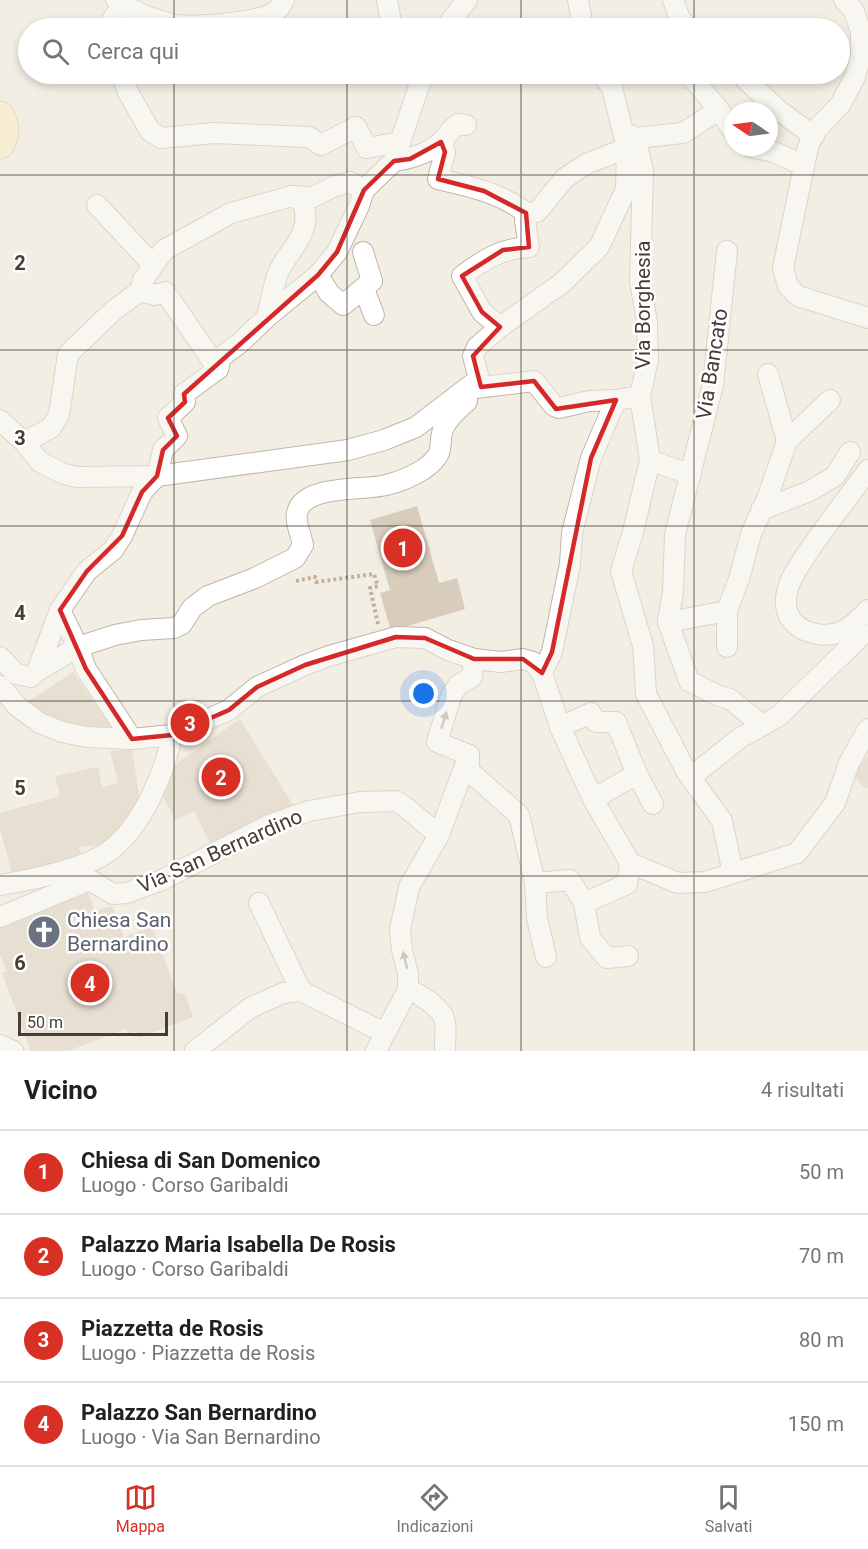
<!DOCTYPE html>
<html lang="it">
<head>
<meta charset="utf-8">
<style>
	:root { --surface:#fff; --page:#f6f6f6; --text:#202124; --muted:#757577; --line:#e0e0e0; --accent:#d93025 }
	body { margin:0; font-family:Roboto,sans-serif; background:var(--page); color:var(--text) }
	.compass { position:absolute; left:724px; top:102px; width:54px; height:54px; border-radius:50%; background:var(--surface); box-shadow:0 3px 9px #0003; rotate:283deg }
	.scale { position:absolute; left:18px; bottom:15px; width:150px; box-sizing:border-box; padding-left:6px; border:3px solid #463e34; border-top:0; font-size:16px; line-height:21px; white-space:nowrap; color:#463e34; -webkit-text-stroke:4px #fff; paint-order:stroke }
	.you { position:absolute; left:424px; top:694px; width:21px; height:21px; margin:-15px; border:4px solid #fff; border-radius:50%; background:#1a73e8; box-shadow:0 0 0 9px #1a73e833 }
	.badge { display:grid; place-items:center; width:39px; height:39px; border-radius:50%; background:var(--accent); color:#fff; font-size:20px; font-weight:700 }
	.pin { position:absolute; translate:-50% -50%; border:3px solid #fff; box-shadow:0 2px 6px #0006 }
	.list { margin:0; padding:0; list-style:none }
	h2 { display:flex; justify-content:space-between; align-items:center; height:78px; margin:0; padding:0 24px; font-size:26px }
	h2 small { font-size:20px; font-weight:400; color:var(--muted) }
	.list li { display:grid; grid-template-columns:39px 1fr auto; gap:18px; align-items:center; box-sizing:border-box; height:84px; padding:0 24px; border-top:2px solid var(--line) }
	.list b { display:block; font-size:22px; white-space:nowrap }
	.list p { margin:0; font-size:20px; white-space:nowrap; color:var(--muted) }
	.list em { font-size:20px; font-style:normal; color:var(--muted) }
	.icon { flex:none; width:33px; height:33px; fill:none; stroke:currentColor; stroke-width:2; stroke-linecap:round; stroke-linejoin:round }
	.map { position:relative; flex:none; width:868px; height:1051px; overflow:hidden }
	.search { position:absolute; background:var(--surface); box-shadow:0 3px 9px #0003; left:18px; right:18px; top:18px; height:66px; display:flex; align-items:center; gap:15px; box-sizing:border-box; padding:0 21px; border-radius:33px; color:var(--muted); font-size:22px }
	.sheet { height:414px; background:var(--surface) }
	nav { display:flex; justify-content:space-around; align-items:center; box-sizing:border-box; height:84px; border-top:2px solid var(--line); background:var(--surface); font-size:16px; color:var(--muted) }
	nav a { display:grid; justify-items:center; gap:3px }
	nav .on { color:var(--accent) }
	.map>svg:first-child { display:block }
	.building { fill:#d8ccbc }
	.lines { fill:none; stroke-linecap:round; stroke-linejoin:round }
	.minor-casing { stroke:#bfb6a7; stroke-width:22 }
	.secondary-casing { stroke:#d6c292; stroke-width:29 }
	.path { stroke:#c2b197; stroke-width:4; stroke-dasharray:3 3; stroke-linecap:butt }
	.minor { stroke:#fff; stroke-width:20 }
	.secondary { stroke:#ffeec3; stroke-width:27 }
	.oneway { fill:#a29e9a }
	.marked { fill:none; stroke:#d62828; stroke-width:4.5; stroke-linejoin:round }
	.grid { fill:none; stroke:#463e34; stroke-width:1.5; stroke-opacity:0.55 }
	.labels { text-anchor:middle; stroke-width:5; stroke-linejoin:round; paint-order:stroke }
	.street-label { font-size:21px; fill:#463e34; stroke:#fff }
	.worship-label { font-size:21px; fill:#5b616d; stroke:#fff; text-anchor:start }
	.grid-label { font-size:20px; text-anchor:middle; font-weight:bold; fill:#463e34; stroke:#fff; stroke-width:5; stroke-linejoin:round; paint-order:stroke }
</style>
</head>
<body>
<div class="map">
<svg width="868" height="1051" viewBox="0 0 868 1051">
	<rect width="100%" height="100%" fill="#f3eee4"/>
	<g class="building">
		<polygon points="417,506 439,583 457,578 465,609 391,631 380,593 390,590 370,520"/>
		<polygon points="73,672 114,730 95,730 39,716 26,703"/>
		<polygon points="240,719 293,805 210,843 194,811 176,820 158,789 173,766"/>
		<polygon points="132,749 140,800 124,826 105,845 79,847 81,857 13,877 0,829 0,813 60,796 55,776 98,767 102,787 118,783 110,751"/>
		<polygon points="868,756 868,787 866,789 851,774"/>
		<polygon points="87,890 95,911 112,906 124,937 152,926 177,993 185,994 193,1017 138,1038 136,1031 128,1034 126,1029 68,1051 31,1051 2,973 7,972 0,955 0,924"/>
	</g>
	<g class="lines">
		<g class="minor-casing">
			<g id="minor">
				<path d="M 116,0 C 132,11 152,19 171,24 C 191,28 260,23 276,11 C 280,8 282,4 284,0"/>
				<polyline points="387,0 392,28"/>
				<polyline points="578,0 583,28"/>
				<polyline points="673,0 680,19 689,28"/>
				<polyline points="844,0 854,11 861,32 861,55 855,77 840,105 816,130 808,147 783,268 788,286 798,296 868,318"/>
				<polyline points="111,28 112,20 123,5"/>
				<polyline points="445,28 467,0"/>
				<polyline points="121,74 128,92 150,131 161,138 214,133 309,137 321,145 356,127 367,148 400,142"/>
				<polyline points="689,74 719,110 733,131"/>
				<polyline points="740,74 778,110 814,136"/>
				<polyline points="635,138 683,133 719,110"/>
				<path d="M 441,142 L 445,152 L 438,179 C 468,186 502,193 526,213 L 525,220 L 529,247 C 502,248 483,260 462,276 L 482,312 L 500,327"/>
				<polyline points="751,147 774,152 803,165"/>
				<path d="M 394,161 C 410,159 430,153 442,141 C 448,135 451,129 458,124 L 466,125"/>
				<polyline points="97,205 153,265"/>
				<polyline points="526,213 537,212 565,178 586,164 627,148"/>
				<polyline points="727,251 713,385 675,534 673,592 668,622 689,681 719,696 730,699 762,725"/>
				<polyline points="318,275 329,293 343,305 372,281 363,252"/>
				<polyline points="364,289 374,315"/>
				<polyline points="140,291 155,295 165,292 218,369"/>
				<path d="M 267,317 C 271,302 273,284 279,271 C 291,246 313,234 303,202 L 292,196"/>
				<polyline points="768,374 787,441"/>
				<polyline points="640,396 650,460 633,532 621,571 643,646 646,694 686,771 696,773 740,738 779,716 863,634"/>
				<polyline points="0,420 24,442 40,462 64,474 77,477 157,476 348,450 384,440 416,427 479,379 473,356 477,347 500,327 562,283 599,247 626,189 627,148 612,88 602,74"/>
				<polyline points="24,442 51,428 59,415 68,354 113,311 140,291 143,280 164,250 231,213 292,196 313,197 335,186 350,182 364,190 394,161 423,74"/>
				<polyline points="650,460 691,475"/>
				<path d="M 868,470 C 848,498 827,524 808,552 C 800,565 790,577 787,592 C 782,616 795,630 817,634 C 840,638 854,625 868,610"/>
				<polyline points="761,510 810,491 835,476 850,452"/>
				<polyline points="60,610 78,647 86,669 132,739"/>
				<polyline points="668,622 727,611"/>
				<polyline points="727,647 727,611 739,579 751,534 768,496 787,441 830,400"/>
				<polyline points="0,657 16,674 31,677 37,671 60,610 87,571 113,550 122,536 142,492 157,476 163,450 177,436 168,418 185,402 184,394 218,369 221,357 240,343 267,317 318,275 337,252 359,206 364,190"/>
				<path d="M 37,671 L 78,647 L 115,635 L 141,630 L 174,628 L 182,624 L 192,608 L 208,596 L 255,578 L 295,558 L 303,545 C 301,535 295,522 297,513 C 303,484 365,491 386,485 C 399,482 413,476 424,469 C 450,450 435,444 445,425 C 450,416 460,408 467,401 L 467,389 L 534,381 L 554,406 L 559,408 L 589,401 L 616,400"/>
				<polyline points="542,673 552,652 570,564 572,533 591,458 616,400 640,396 648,360 647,323 640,281 643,170 635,138 631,135"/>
				<polyline points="0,686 18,707 40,723 62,732 87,737 132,739 172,735 229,710 257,687 305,665 329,656 396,637 425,638 448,650 474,659 501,662 523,659 533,662 542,673 560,727 593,799 630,863 678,883 705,882 797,853 835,803 849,763 868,729"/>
				<polyline points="560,727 591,713 596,722 616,722 637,774 653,804"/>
				<polyline points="469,755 469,771 519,815 535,883 537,918 546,957"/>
				<polyline points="469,755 437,742 451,696 458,685 472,677 474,659"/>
				<polyline points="686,771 722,821 733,873"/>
				<polyline points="593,799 637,774"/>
				<polyline points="535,883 570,880 584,903 590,938 607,958 628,956"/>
				<path d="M 0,885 C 30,880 91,868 113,848 C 143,824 165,772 172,735"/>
				<polyline points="259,903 301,991"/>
				<polyline points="584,903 627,884 630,863"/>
				<polyline points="0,917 90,880 113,894 127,893 162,880 269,825 309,811 360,802 396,801 404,806 439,835"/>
				<path d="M 408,989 C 419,994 437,1005 443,1016 C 448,1026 444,1041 445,1051"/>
				<polyline points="0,1045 13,1051"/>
				<polyline points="195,1051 250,1008 283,993 301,991 385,1033"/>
				<polyline points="376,1051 408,989 408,974 402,950 400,930 409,887 439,835 469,755"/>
			</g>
		</g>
		<g class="secondary-casing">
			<path id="secondary" d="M 0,115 C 6,126 7,135 0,145"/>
		</g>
		<polyline class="path" points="296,581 315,577 316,582 374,574 378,586 370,588 378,624"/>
		<use href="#minor" class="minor"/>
		<use href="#secondary" class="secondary"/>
	</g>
	<defs><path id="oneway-solid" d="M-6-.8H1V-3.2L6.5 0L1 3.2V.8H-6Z" transform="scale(1.5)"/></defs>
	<g class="oneway">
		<use href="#oneway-solid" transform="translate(444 720) rotate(-72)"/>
		<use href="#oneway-solid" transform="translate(405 960) rotate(-104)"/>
	</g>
	<path d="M0 0H868V1051H0ZM 441,142 L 445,152 L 438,179 L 484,191 L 526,213 L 529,247 L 503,250 L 462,276 L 482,312 L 500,327 L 473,356 L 481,387 L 534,381 L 556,409 L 616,400 L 591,458 L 552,652 L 542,673 L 523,659 L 474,659 L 425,638 L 396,637 L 305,665 L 257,687 L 229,710 L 172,735 L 132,739 L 86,669 L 60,610 L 87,571 L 122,536 L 142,492 L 157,476 L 163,450 L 177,436 L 168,418 L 185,402 L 184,394 L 318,275 L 337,252 L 364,190 L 394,161 L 410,159 Z" fill="#f3eee4" fill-opacity=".55" fill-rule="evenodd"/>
	<path class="marked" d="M 441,142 L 445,152 L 438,179 L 484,191 L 526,213 L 529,247 L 503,250 L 462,276 L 482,312 L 500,327 L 473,356 L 481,387 L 534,381 L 556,409 L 616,400 L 591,458 L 552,652 L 542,673 L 523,659 L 474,659 L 425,638 L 396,637 L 305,665 L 257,687 L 229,710 L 172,735 L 132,739 L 86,669 L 60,610 L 87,571 L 122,536 L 142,492 L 157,476 L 163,450 L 177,436 L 168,418 L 185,402 L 184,394 L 318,275 L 337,252 L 364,190 L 394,161 L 410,159 Z"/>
	<path class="grid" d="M 174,0 L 174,28M 347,0 L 347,28M 521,0 L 521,28M 694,0 L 694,28M 174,74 L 174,1051M 347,74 L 347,1051M 521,74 L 521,1051M 694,74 L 694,1051M 0,175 L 868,175M 0,350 L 868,350M 0,526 L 868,526M 0,701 L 868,701M 0,876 L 868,876"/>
	<defs>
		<g id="church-disc" transform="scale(1.725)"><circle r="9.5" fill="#6b7280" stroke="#fff"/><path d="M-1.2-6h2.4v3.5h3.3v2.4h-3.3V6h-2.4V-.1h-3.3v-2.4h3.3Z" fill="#fff"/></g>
	</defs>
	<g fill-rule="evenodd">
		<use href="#church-disc" x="44" y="932"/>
	</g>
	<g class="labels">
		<g class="street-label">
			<text transform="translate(643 305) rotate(-90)" y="7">Via Borghesia</text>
			<text transform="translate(712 364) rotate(-81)" y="7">Via Bancato</text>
			<text transform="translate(220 851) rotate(-24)" y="7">Via San Bernardino</text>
		</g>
		<g class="worship-label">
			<text x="67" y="927">Chiesa San<tspan x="67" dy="24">Bernardino</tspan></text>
		</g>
	</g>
	<g class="grid-label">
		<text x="20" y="270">2</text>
		<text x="20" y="445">3</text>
		<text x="20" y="620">4</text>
		<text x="20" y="795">5</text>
		<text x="20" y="970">6</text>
	</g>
</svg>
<svg class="compass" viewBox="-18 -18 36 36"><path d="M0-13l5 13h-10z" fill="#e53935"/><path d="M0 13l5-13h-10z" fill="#757577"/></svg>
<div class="scale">50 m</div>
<div class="you"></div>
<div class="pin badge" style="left:403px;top:548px">1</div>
<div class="pin badge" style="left:221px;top:777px">2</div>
<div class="pin badge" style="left:190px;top:723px">3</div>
<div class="pin badge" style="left:90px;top:983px">4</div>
<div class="search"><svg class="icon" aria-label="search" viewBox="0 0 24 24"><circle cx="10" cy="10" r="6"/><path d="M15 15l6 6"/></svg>Cerca qui</div>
</div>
<section class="sheet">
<h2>Vicino<small>4 risultati</small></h2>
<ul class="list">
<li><span class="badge">1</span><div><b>Chiesa di San Domenico</b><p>Luogo · Corso Garibaldi</p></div><em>50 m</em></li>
<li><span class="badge">2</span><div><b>Palazzo Maria Isabella De Rosis</b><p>Luogo · Corso Garibaldi</p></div><em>70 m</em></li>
<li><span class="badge">3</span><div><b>Piazzetta de Rosis</b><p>Luogo · Piazzetta de Rosis</p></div><em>80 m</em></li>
<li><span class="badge">4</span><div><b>Palazzo San Bernardino</b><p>Luogo · Via San Bernardino</p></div><em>150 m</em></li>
</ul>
</section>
<nav>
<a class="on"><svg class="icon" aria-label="map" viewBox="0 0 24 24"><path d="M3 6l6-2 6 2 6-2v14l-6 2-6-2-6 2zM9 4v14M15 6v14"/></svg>Mappa</a>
<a><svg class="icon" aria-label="directions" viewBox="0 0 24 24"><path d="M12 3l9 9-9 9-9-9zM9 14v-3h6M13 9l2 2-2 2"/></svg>Indicazioni</a>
<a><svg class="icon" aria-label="saved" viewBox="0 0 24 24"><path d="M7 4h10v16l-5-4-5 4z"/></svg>Salvati</a>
</nav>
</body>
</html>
